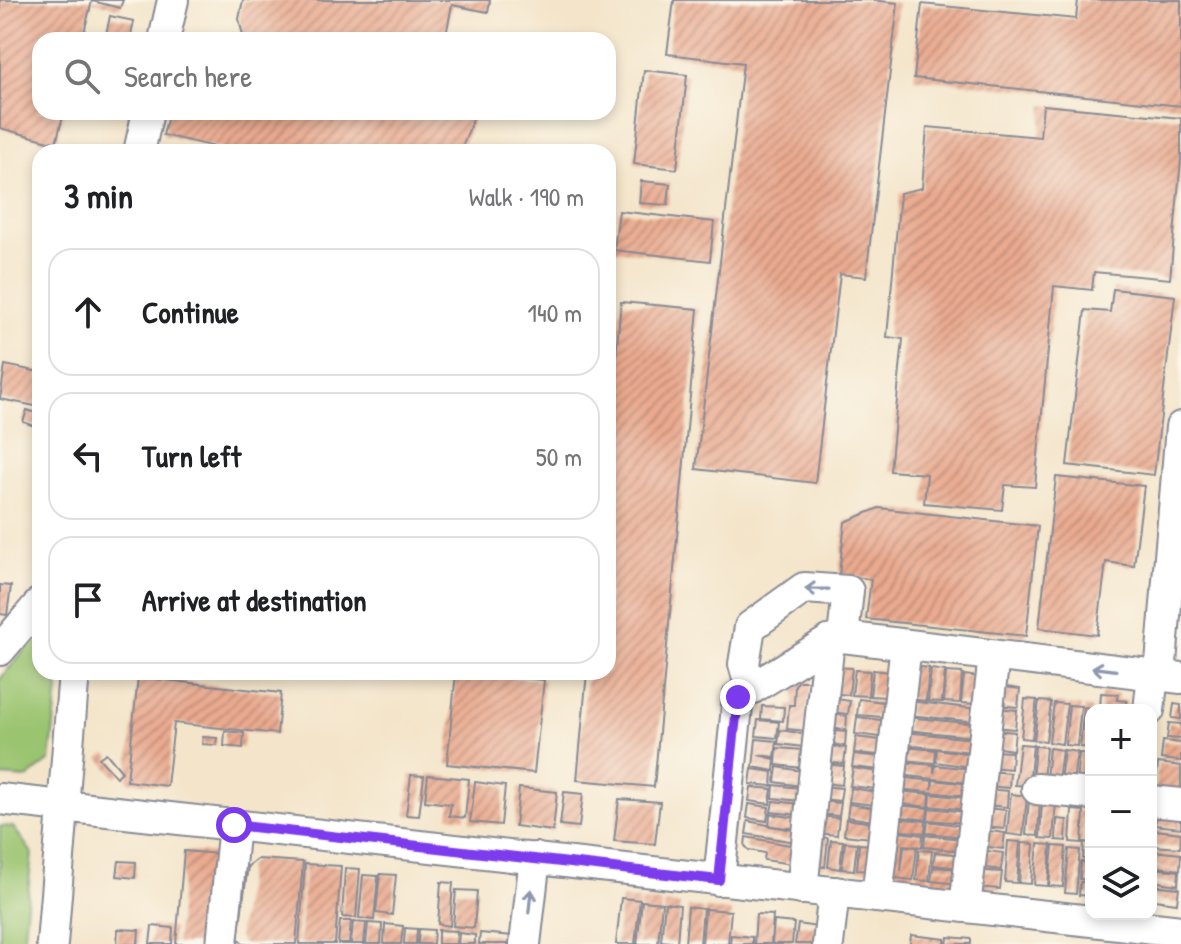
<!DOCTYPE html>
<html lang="en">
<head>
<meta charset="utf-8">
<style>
	:root { --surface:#fff; --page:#f6f6f6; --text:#202124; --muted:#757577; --line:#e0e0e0 }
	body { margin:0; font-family:"Patrick Hand",sans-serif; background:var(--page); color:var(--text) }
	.controls { position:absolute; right:24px; bottom:24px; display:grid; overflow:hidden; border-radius:16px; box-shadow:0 4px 12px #0003 }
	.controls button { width:72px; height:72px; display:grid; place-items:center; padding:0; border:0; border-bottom:2px solid var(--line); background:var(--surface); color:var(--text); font:40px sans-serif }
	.stop { position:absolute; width:24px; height:24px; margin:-18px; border:6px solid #7c3aed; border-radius:50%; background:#fff }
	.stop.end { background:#7c3aed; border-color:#fff; box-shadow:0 2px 8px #0008 }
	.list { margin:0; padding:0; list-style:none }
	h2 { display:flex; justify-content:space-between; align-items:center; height:104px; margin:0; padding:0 32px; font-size:34px }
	h2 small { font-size:26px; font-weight:400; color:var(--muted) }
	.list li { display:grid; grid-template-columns:52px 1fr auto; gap:24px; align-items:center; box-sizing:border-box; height:128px; margin:0 16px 16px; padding:0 16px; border:2px solid var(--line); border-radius:24px }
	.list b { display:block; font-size:30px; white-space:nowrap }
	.list em { font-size:26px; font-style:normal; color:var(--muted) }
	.icon { flex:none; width:44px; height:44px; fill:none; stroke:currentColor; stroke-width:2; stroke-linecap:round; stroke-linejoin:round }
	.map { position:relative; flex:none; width:1181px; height:944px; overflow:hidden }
	.search { position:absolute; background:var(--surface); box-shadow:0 4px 12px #0003; left:32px; top:32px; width:584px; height:88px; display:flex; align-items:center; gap:20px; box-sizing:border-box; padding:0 28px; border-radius:24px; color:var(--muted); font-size:30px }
	.panel { position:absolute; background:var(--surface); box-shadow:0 4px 12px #0003; left:32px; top:144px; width:584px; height:536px; border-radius:24px }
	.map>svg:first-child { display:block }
	.park { fill:#9bc470; stroke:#5b7a67; stroke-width:2 }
	.building { fill:url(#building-hatch) }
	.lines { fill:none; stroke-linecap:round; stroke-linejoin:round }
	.minor-casing { stroke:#888a94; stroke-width:34 }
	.minor { stroke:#fff; stroke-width:30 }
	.oneway { stroke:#8d97ae }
	.route { stroke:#7c3aed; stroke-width:10 }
</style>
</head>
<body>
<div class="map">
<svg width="1181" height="944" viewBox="0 0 1181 944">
	<defs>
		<pattern id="building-hatch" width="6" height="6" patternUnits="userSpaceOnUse" patternTransform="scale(2)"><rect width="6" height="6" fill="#eaaa8f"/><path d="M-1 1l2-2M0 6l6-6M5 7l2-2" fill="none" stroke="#bd8b78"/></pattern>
	</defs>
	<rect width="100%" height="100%" fill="#fbf7ec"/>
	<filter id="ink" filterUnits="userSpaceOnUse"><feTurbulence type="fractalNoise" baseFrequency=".0125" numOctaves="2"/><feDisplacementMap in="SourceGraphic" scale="16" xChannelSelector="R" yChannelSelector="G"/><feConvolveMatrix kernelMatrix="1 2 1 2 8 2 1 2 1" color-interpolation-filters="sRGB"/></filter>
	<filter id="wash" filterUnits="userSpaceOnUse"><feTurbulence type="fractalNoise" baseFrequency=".006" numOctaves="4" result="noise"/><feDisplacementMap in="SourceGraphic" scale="32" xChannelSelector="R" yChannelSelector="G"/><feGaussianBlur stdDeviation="1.8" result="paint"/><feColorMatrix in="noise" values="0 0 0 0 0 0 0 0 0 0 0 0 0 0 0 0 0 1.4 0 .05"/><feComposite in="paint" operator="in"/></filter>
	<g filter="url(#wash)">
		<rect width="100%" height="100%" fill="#f4e5ca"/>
		<g class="park">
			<polygon points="40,632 40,672 60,672 50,760 27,778 0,776 0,679"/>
			<polygon points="0,826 13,827 32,853 23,944 0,944"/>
		</g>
		<g id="blocks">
			<g class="building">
				<polygon points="0,0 123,0 120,8 92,1 82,40 40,40 40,112 64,112 56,143 0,128"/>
				<polygon points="243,0 490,0 488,12 452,5 445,40 244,40 239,19"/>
				<polygon points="674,0 871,0 898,3 866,277 840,274 815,483 696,469 743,63 667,54"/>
				<polygon points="1078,0 1181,0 1181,106 914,78 922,4 1076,19"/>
				<polygon points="110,16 134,21 130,40 105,40"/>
				<polygon points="644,70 687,75 677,169 634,164"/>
				<polygon points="1043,105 1181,118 1181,159 1170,279 1094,272 1092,290 1054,286 1035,487 1005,485 1002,510 924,503 927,474 890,471 903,339 887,337 900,193 922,188 927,127 1040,137"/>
				<polygon points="169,112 476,112 460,152 220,152 220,148 163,135"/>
				<polygon points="641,181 670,184 668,205 639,203"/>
				<polygon points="619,211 714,222 710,261 614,250"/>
				<polygon points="1113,289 1175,296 1154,475 1067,465 1085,310 1110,312"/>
				<polygon points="621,302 698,309 654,787 577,780 587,672 608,672 608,443"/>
				<polygon points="5,365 40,372 40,407 0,399"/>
				<polygon points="27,410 40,414 40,428 23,422"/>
				<polygon points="1056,477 1144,486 1134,566 1106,562 1097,635 1039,628"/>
				<polygon points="879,508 1038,526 1026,636 866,619 871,579 839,575 845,522"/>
				<polygon points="0,585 11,586 7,615 0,614"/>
				<polygon points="912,666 929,668 926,701 909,699"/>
				<polygon points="832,667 852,668 849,695 830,693"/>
				<polygon points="931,669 945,671 942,702 928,701"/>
				<polygon points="855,670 870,671 868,696 852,695"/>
				<polygon points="873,670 890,672 887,697 870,696"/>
				<polygon points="456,672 544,680 534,773 447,764"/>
				<polygon points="946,672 962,673 960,703 944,702"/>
				<polygon points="964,675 980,677 977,704 961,703"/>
				<polygon points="138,677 281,693 277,734 174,723 167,786 127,781"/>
				<polygon points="799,681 812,681 805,731 787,729 789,705 794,705 795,685"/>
				<polygon points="998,686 1020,689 1018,707 996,705"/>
				<polygon points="1101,693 1118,694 1117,700 1127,701 1126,710 1100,710"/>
				<polygon points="831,698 850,701 848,714 830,712"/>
				<polygon points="859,699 884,702 883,717 857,715"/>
				<polygon points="1025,699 1037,700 1032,739 1021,738"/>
				<polygon points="909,701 977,709 976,722 908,715"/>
				<polygon points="1039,701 1051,702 1046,741 1034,740"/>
				<polygon points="1054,703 1067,704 1062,744 1049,742"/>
				<polygon points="1174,704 1181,705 1181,719 1172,718"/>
				<polygon points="1069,705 1081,706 1077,746 1065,745"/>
				<polygon points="762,706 784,707 783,721 761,719"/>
				<polygon points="1084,707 1091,708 1091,748 1080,747"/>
				<polygon points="995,708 1017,710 1015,729 993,727"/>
				<polygon points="829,714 847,716 846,730 827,728"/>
				<polygon points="857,717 882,720 880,737 855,734"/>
				<polygon points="907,717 975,724 974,737 906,730"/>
				<polygon points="758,720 779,722 777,738 756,736"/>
				<polygon points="1169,723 1181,724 1181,739 1167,738"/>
				<polygon points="780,730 806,734 804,747 778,744"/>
				<polygon points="827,730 846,732 845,746 826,744"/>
				<polygon points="994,730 1015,732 1013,750 992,747"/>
				<polygon points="225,731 244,733 243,748 224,746"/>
				<polygon points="905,732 974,739 972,752 904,745"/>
				<polygon points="203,737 217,738 216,745 202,744"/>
				<polygon points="856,737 881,740 879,755 854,753"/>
				<polygon points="756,739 777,741 775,757 758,755 775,759 774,771 753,767"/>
				<polygon points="1163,741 1181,743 1181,761 1161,759"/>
				<polygon points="1020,744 1033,745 1029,786 1015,785"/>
				<polygon points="826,746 846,748 844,764 824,762"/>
				<polygon points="1035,746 1046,747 1043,781 1032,780"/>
				<polygon points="903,747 936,750 935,763 902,760"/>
				<polygon points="777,748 803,750 802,768 776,765"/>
				<polygon points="1049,748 1062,750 1058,781 1046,780"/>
				<polygon points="937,749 972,754 970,767 936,762"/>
				<polygon points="1064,750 1077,752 1073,783 1060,781"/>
				<polygon points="991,751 1012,752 1011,769 990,767"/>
				<polygon points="106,753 122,772 116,777 99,758"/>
				<polygon points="1079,753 1091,754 1089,784 1076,783"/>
				<polygon points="854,754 880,757 879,770 852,767"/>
				<polygon points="901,762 934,765 934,773 936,765 970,769 969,783 899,775"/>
				<polygon points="1158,763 1181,766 1181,796 1155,793"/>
				<polygon points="823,764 844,766 842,785 821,783"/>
				<polygon points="777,767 802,771 800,786 775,782"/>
				<polygon points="853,768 878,772 876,789 850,786"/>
				<polygon points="752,769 773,772 772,786 750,784"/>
				<polygon points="989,771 1010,773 1009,788 987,786"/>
				<polygon points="411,775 424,776 419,816 406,815"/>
				<polygon points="428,775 469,779 465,818 449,816 451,804 425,801"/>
				<polygon points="899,777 932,781 932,789 933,780 968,784 967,796 898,789"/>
				<polygon points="475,782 505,786 501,825 470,822"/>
				<polygon points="774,785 800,788 799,801 773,798"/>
				<polygon points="821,786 842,788 840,801 820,799"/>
				<polygon points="751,787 772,789 770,804 749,801"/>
				<polygon points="519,788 557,792 553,831 515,826"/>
				<polygon points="851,788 877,792 875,805 849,802"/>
				<polygon points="986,789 1008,791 1007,807 985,805"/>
				<polygon points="897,791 930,794 929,807 896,803"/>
				<polygon points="564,792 583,794 579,827 560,825"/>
				<polygon points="931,794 967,798 966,810 930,806"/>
				<polygon points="1011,794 1027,796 1023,836 1007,834"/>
				<polygon points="619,799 660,802 655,844 614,841"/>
				<polygon points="1029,799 1040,800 1038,836 1026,835"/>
				<polygon points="773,801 800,804 798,815 771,812"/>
				<polygon points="820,801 841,803 839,816 818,814"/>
				<polygon points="1042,801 1056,802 1053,839 1040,838"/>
				<polygon points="749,804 769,807 767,821 747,818"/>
				<polygon points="849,804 875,808 873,821 847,817"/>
				<polygon points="896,805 928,808 927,820 894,816"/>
				<polygon points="929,808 966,812 965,823 928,820"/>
				<polygon points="984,808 1006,810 1004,829 983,827"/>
				<polygon points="1072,810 1084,811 1082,843 1070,842"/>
				<polygon points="1157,810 1181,813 1181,828 1155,825"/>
				<polygon points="770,814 798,818 797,829 769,826"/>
				<polygon points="817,816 839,818 837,835 815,833"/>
				<polygon points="893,818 926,821 925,833 892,830"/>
				<polygon points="846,819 873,823 871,838 844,835"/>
				<polygon points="1057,819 1067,820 1066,841 1056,840"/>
				<polygon points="748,821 797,831 796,842 746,834"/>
				<polygon points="928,821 964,826 963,837 926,833"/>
				<polygon points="982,830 1005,833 1003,849 980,846"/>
				<polygon points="1155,830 1181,833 1180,848 1153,846"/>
				<polygon points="891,831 923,835 922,847 903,845 901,871 904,846 917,847 913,880 887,877"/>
				<polygon points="925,835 962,839 961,851 924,847"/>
				<polygon points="814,836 828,838 825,867 810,865"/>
				<polygon points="746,837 795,846 793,864 764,860 765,853 749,850 745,846"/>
				<polygon points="831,840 843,841 840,869 828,867"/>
				<polygon points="1008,841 1020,842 1017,883 1005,882"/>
				<polygon points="845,842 857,843 854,870 842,869"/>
				<polygon points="1084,842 1091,843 1091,859 1083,859"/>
				<polygon points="1022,843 1034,844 1031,884 1019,883"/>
				<polygon points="859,844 872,845 869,871 857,870"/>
				<polygon points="1038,844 1051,845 1048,886 1034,885"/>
				<polygon points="1053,846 1066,847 1063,887 1049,886"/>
				<polygon points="1069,849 1080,850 1076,894 1065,893"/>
				<polygon points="919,850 932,851 929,881 916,880"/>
				<polygon points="980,850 1003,853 1001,870 978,867"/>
				<polygon points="184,851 218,854 210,944 176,944"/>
				<polygon points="1152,851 1181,854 1180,870 1151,866"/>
				<polygon points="935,852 962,855 960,868 933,865"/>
				<polygon points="258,859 303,862 296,944 243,944 238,938 248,866"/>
				<polygon points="119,861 136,862 135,878 117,876"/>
				<polygon points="1081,862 1091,863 1091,880 1080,879"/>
				<polygon points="305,864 341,866 335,944 299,944"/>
				<polygon points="933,867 960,869 958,884 931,881"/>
				<polygon points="345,868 360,869 356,918 342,917"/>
				<polygon points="1152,868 1179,871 1178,885 1151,881"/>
				<polygon points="977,870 1002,872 1000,889 975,887"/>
				<polygon points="380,874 396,875 392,915 376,913"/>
				<polygon points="363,875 378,876 374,920 359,918"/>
				<polygon points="441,882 453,883 450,926 438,924"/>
				<polygon points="1080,882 1091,883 1091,896 1079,895"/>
				<polygon points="1151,885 1179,888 1177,903 1155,900"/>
				<polygon points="456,890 477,891 474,928 453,926"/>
				<polygon points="621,898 640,900 635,944 616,944"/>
				<polygon points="642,901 662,903 658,944 637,944"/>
				<polygon points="665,903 680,905 677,943 661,941"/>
				<polygon points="688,907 703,909 700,944 685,944"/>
				<polygon points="705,909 731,911 728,944 702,944"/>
				<polygon points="756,914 773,915 771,944 754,944"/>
				<polygon points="340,921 351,921 349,944 338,944"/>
				<polygon points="774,921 794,923 792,944 772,944"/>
				<polygon points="353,922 366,923 364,944 351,944"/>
				<polygon points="368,923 382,924 381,944 366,944"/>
				<polygon points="385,924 403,926 401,944 384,944"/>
				<polygon points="798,924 817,927 814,944 795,944"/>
				<polygon points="152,926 173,928 172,944 150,944"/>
				<polygon points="405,928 417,929 416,944 404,944"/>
				<polygon points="118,929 139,930 138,944 117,944"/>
				<polygon points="419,929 434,930 433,944 418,944"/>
				<polygon points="438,930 457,931 456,944 438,944"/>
				<polygon points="459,933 475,935 475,944 458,944"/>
				<polygon points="480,933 513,936 513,944 479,944"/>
				<polygon points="731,935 752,937 752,944 730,944"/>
				<polygon points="911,935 945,939 945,944 910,944"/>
				<polygon points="948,937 971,939 971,944 947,944"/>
			</g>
		</g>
	</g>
	<g filter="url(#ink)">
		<use href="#blocks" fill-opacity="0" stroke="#888a94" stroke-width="2"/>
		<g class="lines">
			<g class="minor-casing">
				<g id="minor">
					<polyline points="164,40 173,0"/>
					<polyline points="139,152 148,112"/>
					<polyline points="0,650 40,603"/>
					<polyline points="751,689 744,664 750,627 804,588 848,591 843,637"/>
					<polyline points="1149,710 1153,675 1161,663 1181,427"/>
					<polyline points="1037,789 1091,794"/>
					<polyline points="0,799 1181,931"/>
					<polyline points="1151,801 1181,804"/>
					<polyline points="719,880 738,697 829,641 843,637 1181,678"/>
					<polyline points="802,889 829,641"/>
					<polyline points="877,897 906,645"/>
					<polyline points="965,907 994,656"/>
					<polyline points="52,944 74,672"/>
					<polyline points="222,944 234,825"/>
					<polyline points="525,944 535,858"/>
					<polyline points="828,944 834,892"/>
				</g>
			</g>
			<use href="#minor" class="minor"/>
		</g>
		<defs><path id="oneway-shaft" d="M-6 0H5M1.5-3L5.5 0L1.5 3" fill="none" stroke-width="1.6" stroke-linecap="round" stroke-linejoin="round" transform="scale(2)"/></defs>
		<g class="oneway">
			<use href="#oneway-shaft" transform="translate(817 589) rotate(-179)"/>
			<use href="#oneway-shaft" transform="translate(1104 669) rotate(-173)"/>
			<use href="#oneway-shaft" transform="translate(530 901) rotate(-84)"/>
		</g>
	</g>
	<g class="lines" filter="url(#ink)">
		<polyline class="route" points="234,825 719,880 738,697"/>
	</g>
</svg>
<div class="controls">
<button>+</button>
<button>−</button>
<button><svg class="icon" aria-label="layers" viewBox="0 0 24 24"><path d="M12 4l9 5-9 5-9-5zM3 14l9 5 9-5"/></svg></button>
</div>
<div class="stop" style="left:234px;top:825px"></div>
<div class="stop end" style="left:738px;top:697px"></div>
<div class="search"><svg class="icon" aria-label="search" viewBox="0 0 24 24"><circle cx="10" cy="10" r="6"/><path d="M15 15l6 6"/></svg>Search here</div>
<section class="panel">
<h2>3 min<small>Walk · 190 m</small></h2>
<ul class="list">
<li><svg class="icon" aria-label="ahead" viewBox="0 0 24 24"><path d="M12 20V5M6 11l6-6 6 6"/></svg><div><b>Continue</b></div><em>140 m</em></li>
<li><svg class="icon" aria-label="left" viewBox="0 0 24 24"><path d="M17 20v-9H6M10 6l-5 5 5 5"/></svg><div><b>Turn left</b></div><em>50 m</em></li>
<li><svg class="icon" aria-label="arrive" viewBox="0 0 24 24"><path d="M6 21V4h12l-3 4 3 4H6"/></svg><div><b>Arrive at destination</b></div></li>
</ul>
</section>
</div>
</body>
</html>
